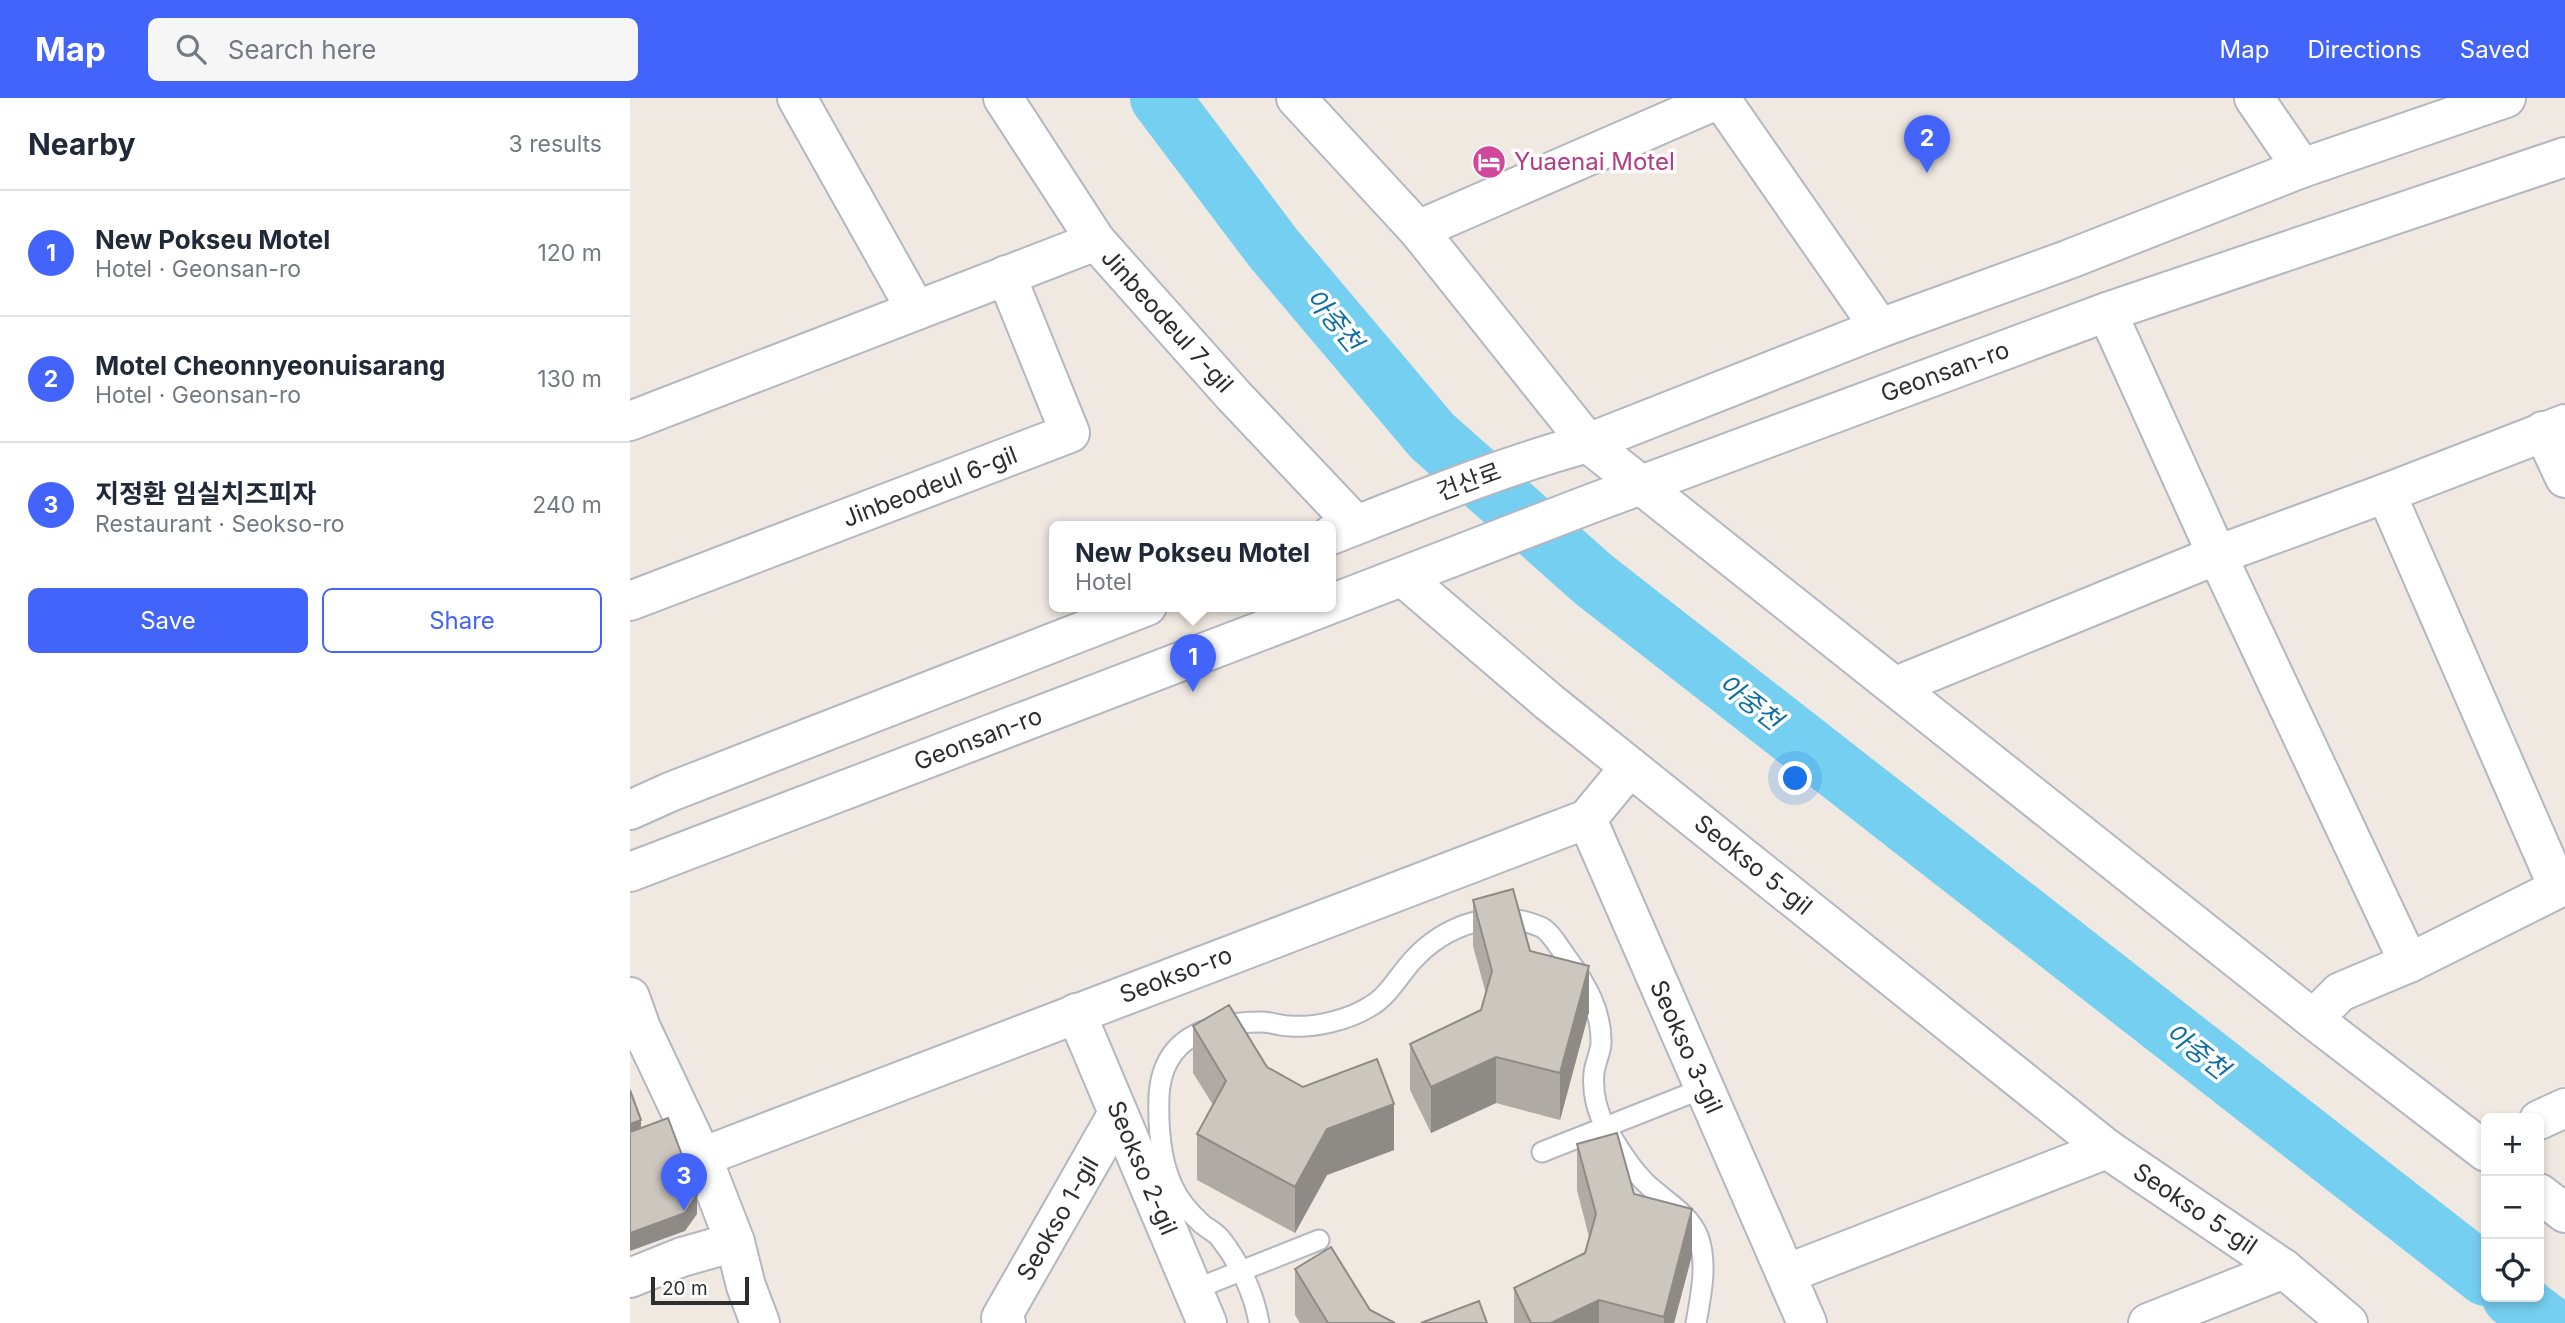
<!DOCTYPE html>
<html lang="en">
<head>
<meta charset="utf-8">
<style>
	:root { --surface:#fff; --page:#f6f6f7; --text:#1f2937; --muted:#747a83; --line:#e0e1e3; --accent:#4264fb }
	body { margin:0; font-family:Inter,"Noto Sans KR",sans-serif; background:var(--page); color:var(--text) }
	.controls { position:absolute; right:21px; bottom:21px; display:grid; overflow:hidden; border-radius:10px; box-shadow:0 4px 10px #0003 }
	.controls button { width:63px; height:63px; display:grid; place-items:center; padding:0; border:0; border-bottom:2px solid var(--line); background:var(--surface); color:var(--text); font:35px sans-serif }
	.scale { position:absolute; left:21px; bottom:18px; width:98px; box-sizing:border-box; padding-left:7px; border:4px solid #2e2e2e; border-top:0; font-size:19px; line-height:24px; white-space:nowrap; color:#2e2e2e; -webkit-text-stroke:5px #fff; paint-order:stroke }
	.you { position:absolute; left:1166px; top:681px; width:24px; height:24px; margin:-18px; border:5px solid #fff; border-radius:50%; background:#1a73e8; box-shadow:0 0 0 10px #1a73e833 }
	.badge { display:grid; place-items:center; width:46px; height:46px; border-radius:50%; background:var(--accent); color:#fff; font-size:23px; font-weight:700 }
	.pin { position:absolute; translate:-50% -58px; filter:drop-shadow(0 2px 4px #0008) }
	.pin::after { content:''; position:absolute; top:37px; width:24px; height:21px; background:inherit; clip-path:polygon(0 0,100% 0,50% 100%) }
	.popup { position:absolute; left:419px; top:423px; width:287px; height:91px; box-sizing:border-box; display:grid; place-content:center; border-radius:10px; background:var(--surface); filter:drop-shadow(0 2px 5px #0005); font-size:23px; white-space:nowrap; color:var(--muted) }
	.popup b { font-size:26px; color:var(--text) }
	.popup::after { content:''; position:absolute; left:50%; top:100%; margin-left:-14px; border:14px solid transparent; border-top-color:var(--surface) }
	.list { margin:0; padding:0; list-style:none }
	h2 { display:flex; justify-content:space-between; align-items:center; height:91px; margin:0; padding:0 28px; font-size:30px }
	h2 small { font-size:23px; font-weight:400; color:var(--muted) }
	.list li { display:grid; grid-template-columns:46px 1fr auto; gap:21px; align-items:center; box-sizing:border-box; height:126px; padding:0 28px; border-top:2px solid var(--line) }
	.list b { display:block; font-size:26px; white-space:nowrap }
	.list p { margin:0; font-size:23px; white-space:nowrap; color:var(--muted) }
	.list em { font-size:23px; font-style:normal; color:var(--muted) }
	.actions { display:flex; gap:14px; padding:21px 28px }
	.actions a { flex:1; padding:16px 0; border:2px solid var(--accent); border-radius:10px; text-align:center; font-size:24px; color:var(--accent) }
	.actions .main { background:var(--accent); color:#fff }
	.icon { flex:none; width:38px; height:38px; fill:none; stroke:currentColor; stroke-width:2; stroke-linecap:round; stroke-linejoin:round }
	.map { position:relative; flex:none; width:1935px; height:1225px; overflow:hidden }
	header { display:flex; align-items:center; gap:42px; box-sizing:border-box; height:98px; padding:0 35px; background:var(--accent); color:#fff }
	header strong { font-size:33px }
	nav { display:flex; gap:38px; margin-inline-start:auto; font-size:24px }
	.search { width:490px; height:63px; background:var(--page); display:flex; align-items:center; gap:18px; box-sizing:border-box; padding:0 24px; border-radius:10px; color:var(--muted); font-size:26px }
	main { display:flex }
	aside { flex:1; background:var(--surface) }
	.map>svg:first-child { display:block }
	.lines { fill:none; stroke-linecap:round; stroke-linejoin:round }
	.river { stroke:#75cff0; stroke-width:60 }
	.lane-casing { stroke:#b4b7c1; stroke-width:23 }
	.street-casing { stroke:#b4b7c1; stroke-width:42 }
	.secondary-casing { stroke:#b4b7c1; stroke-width:42 }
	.lane { stroke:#fff; stroke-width:19 }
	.street { stroke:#fff; stroke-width:38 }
	.secondary { stroke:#fff; stroke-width:38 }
	.wall { fill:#afaba4 }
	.shaded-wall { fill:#8e8b86 }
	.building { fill:#cbc7bf; stroke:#8e8b86; stroke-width:2 }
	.labels { text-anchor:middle; stroke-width:7; stroke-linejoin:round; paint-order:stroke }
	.hotel-label { font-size:24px; fill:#b23c85; stroke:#fff; text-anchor:start }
	.street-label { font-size:24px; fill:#2e2e2e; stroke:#fff }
	.water-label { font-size:26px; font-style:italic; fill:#0d6fa3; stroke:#fff }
</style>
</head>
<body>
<header>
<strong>Map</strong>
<div class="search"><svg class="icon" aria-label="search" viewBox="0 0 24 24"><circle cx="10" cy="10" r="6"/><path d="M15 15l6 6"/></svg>Search here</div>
<nav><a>Map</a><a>Directions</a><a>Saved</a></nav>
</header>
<main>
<aside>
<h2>Nearby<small>3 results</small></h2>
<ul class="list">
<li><span class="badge">1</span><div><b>New Pokseu Motel</b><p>Hotel · Geonsan-ro</p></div><em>120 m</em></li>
<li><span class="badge">2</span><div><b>Motel Cheonnyeonuisarang</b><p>Hotel · Geonsan-ro</p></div><em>130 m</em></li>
<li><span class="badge">3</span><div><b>지정환 임실치즈피자</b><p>Restaurant · Seokso-ro</p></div><em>240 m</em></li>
</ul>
<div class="actions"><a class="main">Save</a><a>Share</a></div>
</aside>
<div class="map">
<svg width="1935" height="1225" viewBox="0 0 1935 1225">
	<rect width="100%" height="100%" fill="#efe9e1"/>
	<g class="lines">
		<g class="river">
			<polyline points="530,0 644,151 802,338 963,481 1856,1178"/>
			<polyline points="1882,1199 1916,1225"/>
		</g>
		<g class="lane-casing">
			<g id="lane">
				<polyline points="912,1054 1074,990"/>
				<polyline points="563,1192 689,1142"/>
				<path d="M 629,1225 C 624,1195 609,1164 590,1140 C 585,1134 578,1131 572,1126 C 561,1116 549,1103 543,1089 C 530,1062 528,1026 529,997 C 533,938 580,924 631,924 C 641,924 650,928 660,928 C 685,930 718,922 739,909 C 758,899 769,877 783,862 C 815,827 865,809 911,829 C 921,834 930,851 937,860 C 956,886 972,913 971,946 C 970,956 965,965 964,975 C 962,994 967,1015 977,1031 C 988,1050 1002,1073 1019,1088 C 1035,1103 1059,1116 1068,1138 C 1078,1165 1071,1197 1066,1225"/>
			</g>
		</g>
		<g class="street-casing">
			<g id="street">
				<polyline points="167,0 286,212"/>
				<polyline points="373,0 466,143 604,298 726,427"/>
				<polyline points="666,0 788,132 958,345 1683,921 1856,1054"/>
				<polyline points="1090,0 1250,230"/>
				<polyline points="1624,0 1672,70"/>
				<polyline points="788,132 1091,0"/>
				<polyline points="1477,214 1587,457 1779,865"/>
				<polyline points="0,323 466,143"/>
				<polyline points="1913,333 1935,380"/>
				<polyline points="1756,395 1928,789"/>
				<polyline points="773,479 919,604 1477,1051 1654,1171 1718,1225"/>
				<polyline points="0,503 440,335 376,177"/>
				<polyline points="1266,588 1587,457 1756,395 1935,326"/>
				<polyline points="957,721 1177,1225"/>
				<polyline points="446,915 577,1225"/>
				<polyline points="1683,921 1710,894 1779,865 1935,787"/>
				<polyline points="1909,1022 1935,1010"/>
				<polyline points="72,1059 957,721 1000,669"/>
				<polyline points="1909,1095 1935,1115"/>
				<polyline points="1156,1176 1477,1051"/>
				<polyline points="0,1180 52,1159 105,1144"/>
				<polyline points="376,1225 371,1220 488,1015"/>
				<polyline points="1518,1225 1654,1171"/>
			</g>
		</g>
		<g class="secondary-casing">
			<g id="secondary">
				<path d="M 701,437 C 786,404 870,369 958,345 L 1250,230 L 1437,162 L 1672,70 L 1876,0"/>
				<polyline points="701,506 960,406 1477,214 1935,59"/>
				<polyline points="0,712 40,694 517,508"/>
				<polyline points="0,774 696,508"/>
				<polyline points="0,899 11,930 72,1059 105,1144 116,1188 130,1225"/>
			</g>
		</g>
		<use href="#lane" class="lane"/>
		<use href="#street" class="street"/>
		<use href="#secondary" class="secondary"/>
	</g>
	<g class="wall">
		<polygon points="843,802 900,853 959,914 930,1022 866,1005 801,1035 780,992 780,946 851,912 856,896 843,848"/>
		<polygon points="563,928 637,969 764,1052 697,1077 665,1135 567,1082 567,1036 583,1007 563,975"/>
		<polygon points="947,1046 1004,1096 1062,1157 1044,1225 884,1225 884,1190 955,1155 959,1139 947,1092"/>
		<polygon points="665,1171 740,1212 765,1225 670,1225 665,1217"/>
	</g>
	<g class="shaded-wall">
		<polygon points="959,868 959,914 930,1022 930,975"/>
		<polygon points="866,959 866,1005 801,1035 801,989"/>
		<polygon points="764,1006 764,1052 697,1077 665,1135 665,1089 697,1031"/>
		<polygon points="11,1022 11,1034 0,1038 0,1026"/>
		<polygon points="67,1097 67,1116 55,1133 0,1153 0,1135"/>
		<polygon points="1062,1111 1062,1157 1044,1225 1034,1225 1034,1219"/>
		<polygon points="969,1202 969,1225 921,1225"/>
	</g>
	<g class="building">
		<polygon points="883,791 900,853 959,868 930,975 866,959 801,989 780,946 851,912 862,873 843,802"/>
		<polygon points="599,907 637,969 673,989 747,961 764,1006 697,1031 665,1089 567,1036 596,983 563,928"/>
		<polygon points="0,992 11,1022 0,1026"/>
		<polygon points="38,1020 67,1097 55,1115 0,1135 0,1034"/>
		<polygon points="987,1035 1004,1096 1062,1111 1034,1219 969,1202 921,1225 901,1225 884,1190 955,1155 966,1116 947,1046"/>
		<polygon points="701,1149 740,1212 765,1225 698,1225 665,1171"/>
		<polygon points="849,1203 857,1225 791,1225"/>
	</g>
	<defs>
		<g id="hotel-disc" transform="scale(1.75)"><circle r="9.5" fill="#d1479c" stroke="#fff"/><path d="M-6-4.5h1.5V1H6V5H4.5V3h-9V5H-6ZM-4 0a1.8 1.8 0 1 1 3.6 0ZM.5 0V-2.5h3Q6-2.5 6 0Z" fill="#fff"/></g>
	</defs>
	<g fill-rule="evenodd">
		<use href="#hotel-disc" x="859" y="64"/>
	</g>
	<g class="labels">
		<g class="hotel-label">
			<text x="884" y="72">Yuaenai Motel</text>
		</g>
		<g class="street-label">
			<text transform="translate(537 223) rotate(48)" y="8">Jinbeodeul 7-gil</text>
			<text transform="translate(1315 274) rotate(-20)" y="8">Geonsan-ro</text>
			<text transform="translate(839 384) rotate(-20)" y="8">건산로</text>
			<text transform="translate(300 389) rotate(-21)" y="8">Jinbeodeul 6-gil</text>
			<text transform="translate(348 641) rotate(-21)" y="8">Geonsan-ro</text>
			<text transform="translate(1123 767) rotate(39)" y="8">Seokso 5-gil</text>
			<text transform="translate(546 877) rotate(-21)" y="8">Seokso-ro</text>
			<text transform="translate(1056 949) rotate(66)" y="8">Seokso 3-gil</text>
			<text transform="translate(512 1070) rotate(67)" y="8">Seokso 2-gil</text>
			<text transform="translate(1565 1111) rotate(34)" y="8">Seokso 5-gil</text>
			<text transform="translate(428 1121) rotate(-60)" y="8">Seokso 1-gil</text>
		</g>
		<g class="water-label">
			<text transform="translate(704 222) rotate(50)" y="9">아중천</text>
			<text transform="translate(1120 604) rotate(38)" y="9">아중천</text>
			<text transform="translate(1567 953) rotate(38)" y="9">아중천</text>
		</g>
	</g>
</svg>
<div class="controls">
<button>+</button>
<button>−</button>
<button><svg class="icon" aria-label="locate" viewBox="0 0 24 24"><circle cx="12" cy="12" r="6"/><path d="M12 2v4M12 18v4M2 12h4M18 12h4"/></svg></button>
</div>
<div class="scale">20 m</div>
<div class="you"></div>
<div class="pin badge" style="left:563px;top:594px">1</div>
<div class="popup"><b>New Pokseu Motel</b>Hotel</div>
<div class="pin badge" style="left:1297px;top:75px">2</div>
<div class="pin badge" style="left:54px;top:1113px">3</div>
</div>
</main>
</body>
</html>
